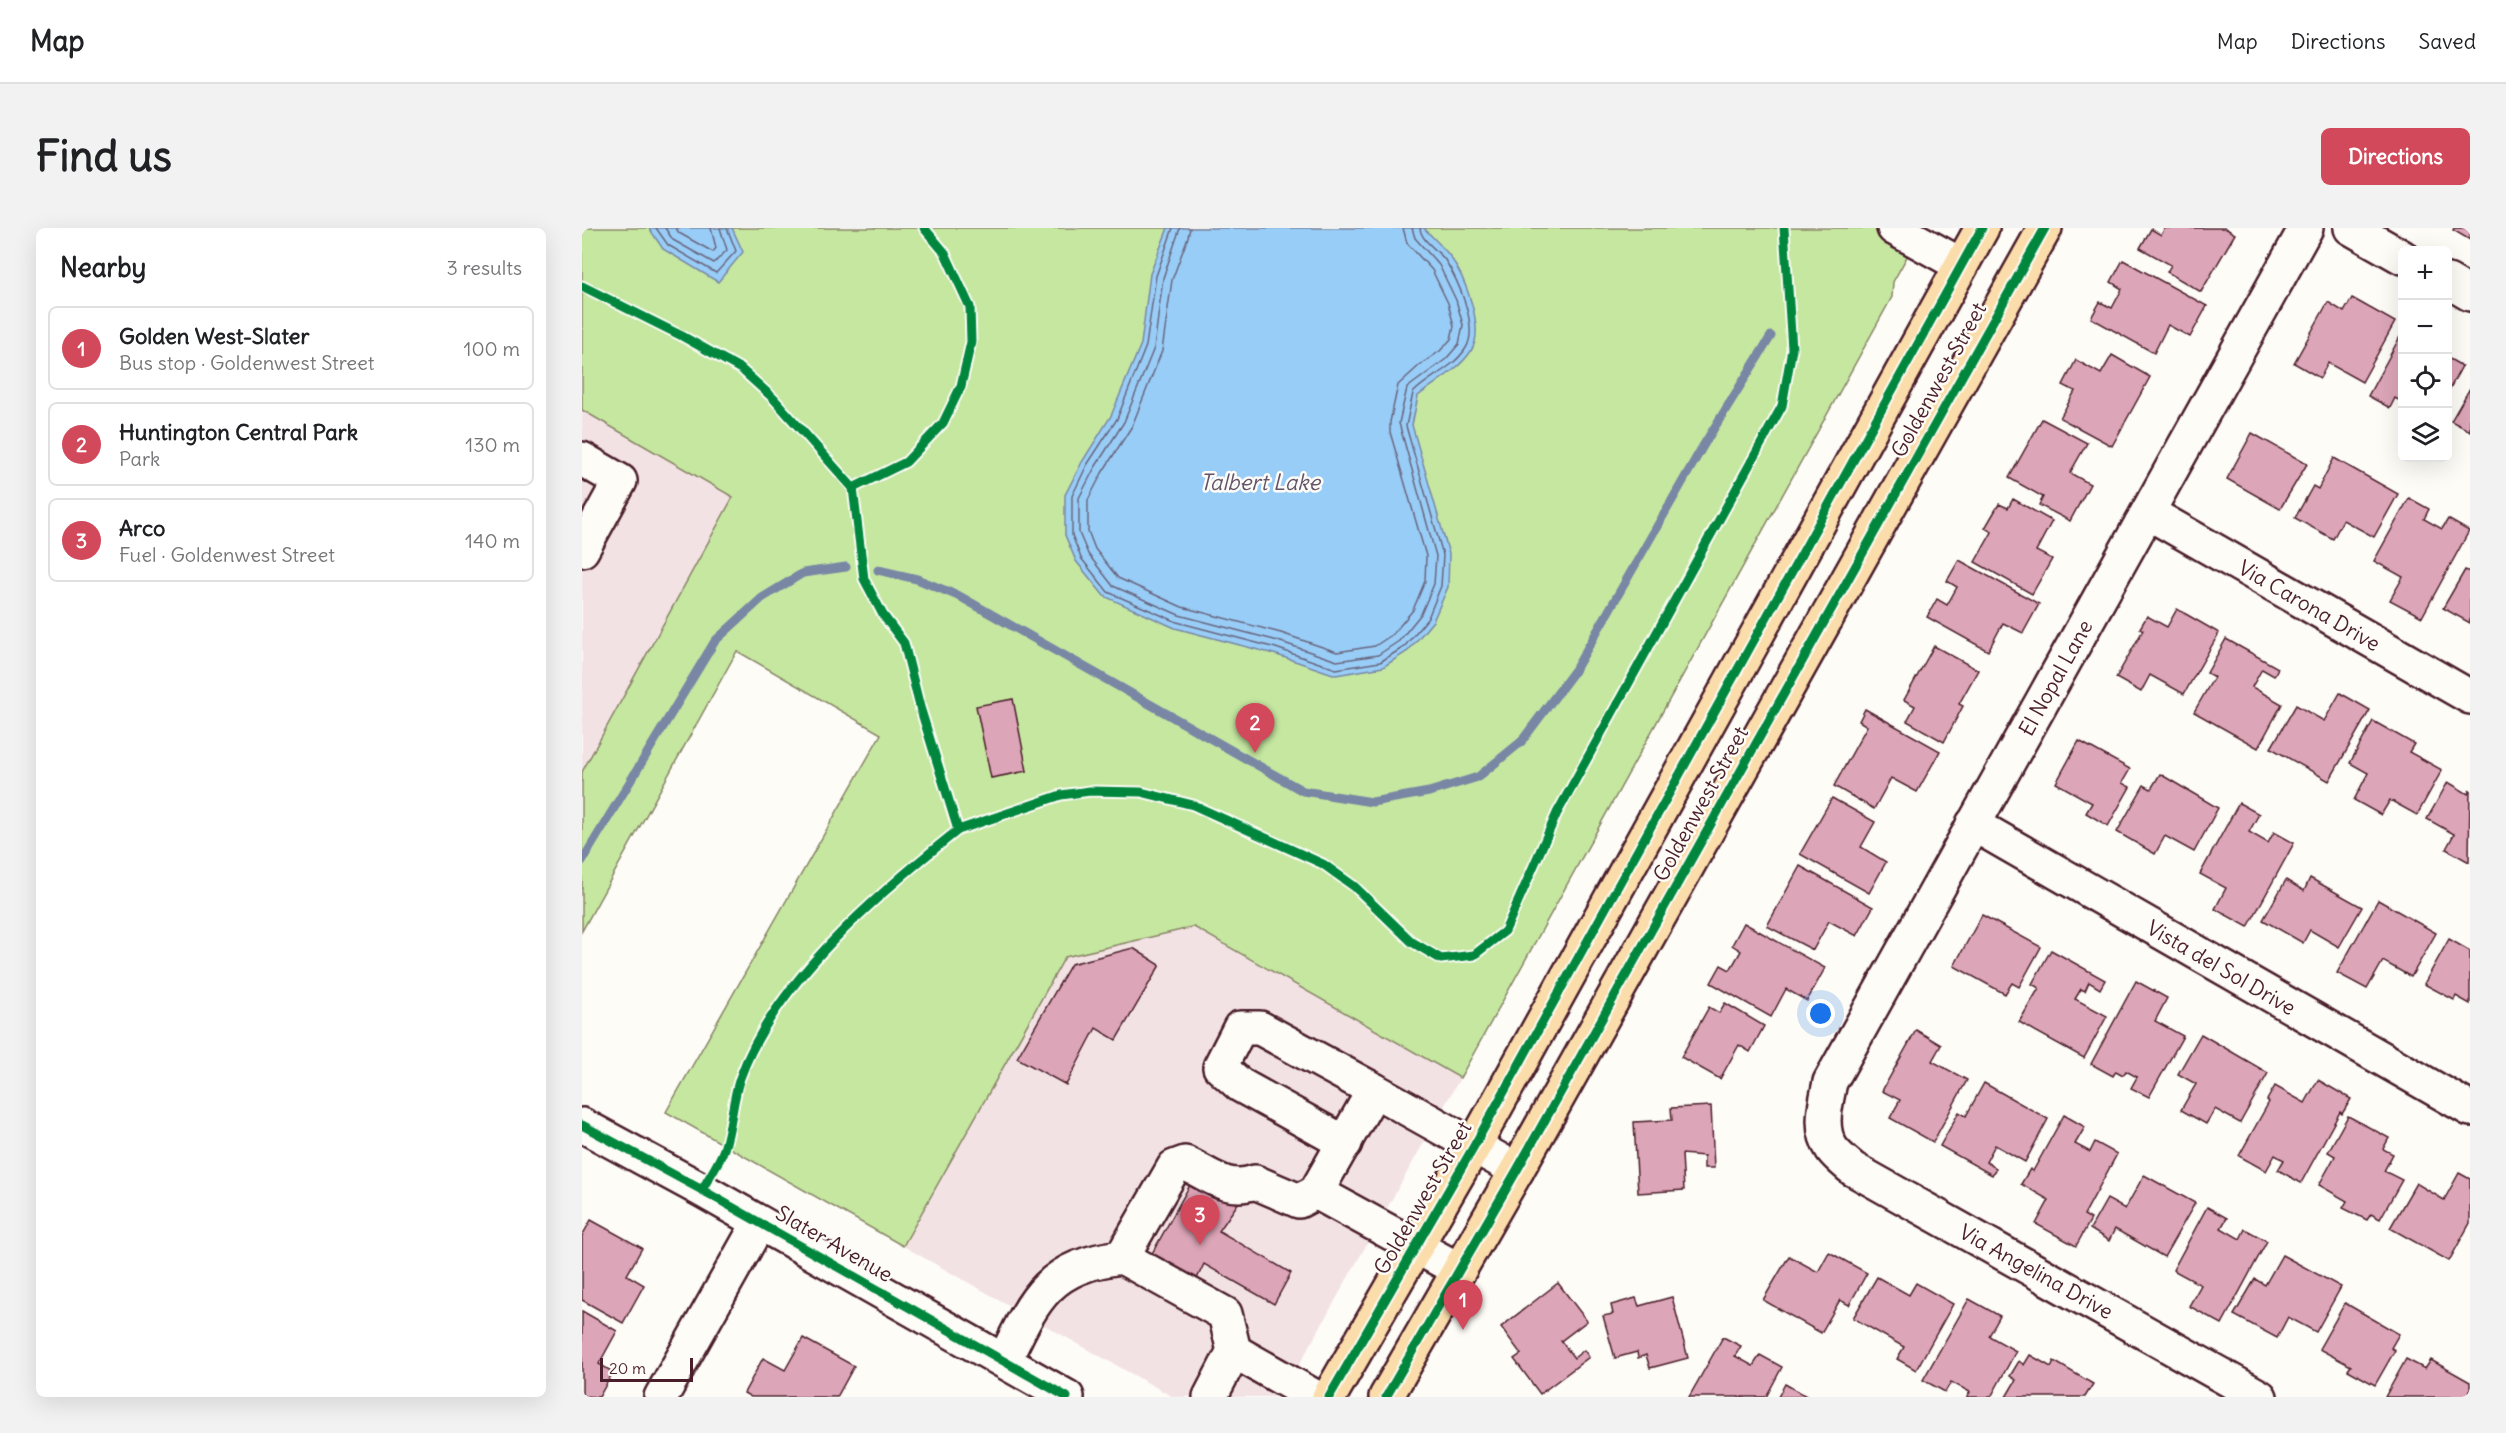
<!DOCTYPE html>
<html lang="en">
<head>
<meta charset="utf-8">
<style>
	:root { --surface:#fff; --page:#f2f2f2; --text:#202124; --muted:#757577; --line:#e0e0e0; --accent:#d1495b }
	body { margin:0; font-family:Delius,sans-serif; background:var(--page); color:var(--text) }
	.controls { position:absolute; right:18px; top:18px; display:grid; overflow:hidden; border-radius:9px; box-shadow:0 6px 24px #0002 }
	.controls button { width:54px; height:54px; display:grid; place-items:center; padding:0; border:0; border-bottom:2px solid var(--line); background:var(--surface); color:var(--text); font:30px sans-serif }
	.scale { position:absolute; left:18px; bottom:15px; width:93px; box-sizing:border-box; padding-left:6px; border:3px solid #4a1f2b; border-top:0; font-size:16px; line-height:21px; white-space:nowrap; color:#4a1f2b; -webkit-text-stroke:4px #fdfcf7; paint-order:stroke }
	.you { position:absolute; left:1239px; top:786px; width:21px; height:21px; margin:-15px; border:4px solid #fff; border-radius:50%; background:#1a73e8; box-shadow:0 0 0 9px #1a73e833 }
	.badge { display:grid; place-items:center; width:39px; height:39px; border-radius:50%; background:var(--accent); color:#fff; font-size:20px; font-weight:700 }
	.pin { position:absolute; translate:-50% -50px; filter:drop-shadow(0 2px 3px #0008) }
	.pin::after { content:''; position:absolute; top:32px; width:21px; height:18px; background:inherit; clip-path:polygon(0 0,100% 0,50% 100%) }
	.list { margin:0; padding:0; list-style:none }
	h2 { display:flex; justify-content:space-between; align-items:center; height:78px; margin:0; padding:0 24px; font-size:26px }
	h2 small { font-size:20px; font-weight:400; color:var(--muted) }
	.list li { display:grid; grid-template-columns:39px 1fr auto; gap:18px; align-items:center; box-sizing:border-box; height:84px; margin:0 12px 12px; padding:0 12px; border:2px solid var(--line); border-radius:9px }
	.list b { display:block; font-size:22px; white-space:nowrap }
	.list p { margin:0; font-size:20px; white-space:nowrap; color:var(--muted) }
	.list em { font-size:20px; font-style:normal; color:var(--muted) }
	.icon { flex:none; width:33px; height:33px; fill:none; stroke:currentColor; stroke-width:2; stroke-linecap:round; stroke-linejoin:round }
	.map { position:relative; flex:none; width:1888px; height:1169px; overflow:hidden; border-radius:9px }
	header { display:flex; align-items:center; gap:36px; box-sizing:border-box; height:84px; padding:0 30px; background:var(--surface); border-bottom:2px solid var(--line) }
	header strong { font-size:28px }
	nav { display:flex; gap:33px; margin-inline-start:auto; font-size:21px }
	.intro { display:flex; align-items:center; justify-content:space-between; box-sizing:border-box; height:144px; padding:0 36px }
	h1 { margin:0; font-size:42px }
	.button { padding:15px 27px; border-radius:9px; background:var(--accent); color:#fff; font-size:21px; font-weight:700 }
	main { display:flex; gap:36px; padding:0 36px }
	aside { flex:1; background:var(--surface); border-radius:9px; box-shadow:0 6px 24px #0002 }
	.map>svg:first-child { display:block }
	.built { fill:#f3e2e4 }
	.green { fill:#c5e7a0; stroke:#888366; stroke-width:1.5 }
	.water { fill:#98cdf7; stroke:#7987a5; stroke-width:1.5 }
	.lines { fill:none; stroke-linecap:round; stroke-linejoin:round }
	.shore { stroke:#69657d; stroke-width:1.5 }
	.stream { stroke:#7987a5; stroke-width:9 }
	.building { fill:#dca5b8; stroke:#4a1f2b; stroke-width:1.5 }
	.minor-casing { stroke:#4a1f2b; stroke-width:38 }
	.major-casing { stroke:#4a1f2b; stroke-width:38 }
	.minor { stroke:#fdfcf7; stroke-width:33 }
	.major { stroke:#fbddab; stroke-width:33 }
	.cycleway-casing { stroke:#fdfcf7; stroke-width:13 }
	.cycleway { stroke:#00873e; stroke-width:9 }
	.labels { text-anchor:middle; stroke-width:5; stroke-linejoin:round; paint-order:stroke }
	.street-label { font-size:21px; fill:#4a1f2b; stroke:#fdfcf7 }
	.water-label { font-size:22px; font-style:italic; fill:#615368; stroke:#fdfcf7 }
</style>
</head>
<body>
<header>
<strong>Map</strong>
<nav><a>Map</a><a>Directions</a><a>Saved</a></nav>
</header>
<div class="intro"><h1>Find us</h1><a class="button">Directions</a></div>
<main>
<aside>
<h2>Nearby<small>3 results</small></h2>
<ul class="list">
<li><span class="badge">1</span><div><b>Golden West-Slater</b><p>Bus stop · Goldenwest Street</p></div><em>100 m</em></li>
<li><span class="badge">2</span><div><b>Huntington Central Park</b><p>Park</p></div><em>130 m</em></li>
<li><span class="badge">3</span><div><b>Arco</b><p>Fuel · Goldenwest Street</p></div><em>140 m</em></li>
</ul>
</aside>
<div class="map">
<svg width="1888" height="1169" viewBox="0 0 1888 1169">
	<rect width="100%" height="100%" fill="#fdfcf7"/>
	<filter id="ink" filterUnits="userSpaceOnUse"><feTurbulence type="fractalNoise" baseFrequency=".0167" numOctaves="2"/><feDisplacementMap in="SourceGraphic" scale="12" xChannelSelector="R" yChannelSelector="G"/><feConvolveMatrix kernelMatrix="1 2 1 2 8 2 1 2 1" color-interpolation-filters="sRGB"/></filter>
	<g filter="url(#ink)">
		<g class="built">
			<polygon points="0,182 152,269 0,544"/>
			<polygon points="612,699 878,850 699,1169 591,1169 321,1018 483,729"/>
		</g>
		<polygon class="green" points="0,0 1341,0 1311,54 1310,69 878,850 612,699 483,729 321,1018 84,884 299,506 155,423 0,703 0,544 151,269 0,182"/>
		<g class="water">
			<polygon points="67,0 150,0 161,24 136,54 81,21"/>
			<path d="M 586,0 L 842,0 C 850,9 860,18 867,27 C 882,47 904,101 889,123 C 877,142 853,154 836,168 L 830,197 L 867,326 L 866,359 L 851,393 L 826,423 L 801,439 L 754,447 L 692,426 L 593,400 L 522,368 L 494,333 L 483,307 L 483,267 L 500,234 L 529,188 L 559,116 L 568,46 Z"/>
		</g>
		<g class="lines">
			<g class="shore">
				<polyline points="74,0 86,17 134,45 154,23 145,0"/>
				<polyline points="83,0 91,12 132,35 145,22 138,0"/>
				<polyline points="94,0 97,5 131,24 134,20 129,0"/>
				<path d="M 591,0 L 574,48 L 564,118 L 535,191 L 505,237 L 490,268 L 490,307 L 499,330 L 526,364 L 595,394 L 694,420 L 754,441 L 798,434 L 822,419 L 846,390 L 859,358 L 861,327 L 824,198 L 831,165 C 846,149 872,140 884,120 C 897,99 876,52 863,32 C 856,22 839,13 838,0"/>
				<polyline points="598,0 581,50 572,120 542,194 512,241 497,270 497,305 506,326 531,358 597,387 696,413 755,433 796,427 817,413 839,386 852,356 854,328 817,195 825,160 864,131 877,116 881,97 874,72 857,37 833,10 830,0"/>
				<polyline points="608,0 606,9 590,52 580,123 550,198 520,245 506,272 506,303 513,321 536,350 600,379 699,405 755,424 793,418 811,406 831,382 843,353 844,328 808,204 808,194 816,157 839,136 858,123 869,111 872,98 866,75 850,42 825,15 821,0"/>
			</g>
			<g class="stream">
				<polyline points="296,342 335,351 379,369 721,563 790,574 847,564 896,549 939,514 993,442 1121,218 1189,108"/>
				<polyline points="0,633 133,413 180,370 221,345 264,339"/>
			</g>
		</g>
		<g class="building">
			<polygon points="1583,0 1643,0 1653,6 1619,64 1585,44 1589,37 1558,20 1569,1 1579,7"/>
			<polygon points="1872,0 1888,0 1888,12 1871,2"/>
			<polygon points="1541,32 1625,78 1608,109 1586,97 1572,125 1509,90 1518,74 1530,80 1540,61 1529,54"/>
			<polygon points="1770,70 1813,94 1780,154 1746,135 1738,150 1712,135 1746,74 1762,84"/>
			<polygon points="1820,105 1820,174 1813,170 1808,180 1786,168"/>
			<polygon points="1530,127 1568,149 1530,218 1478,190 1493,163 1481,157 1494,132 1519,146"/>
			<polygon points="1866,130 1880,138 1866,164"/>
			<polygon points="1888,160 1888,203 1869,193"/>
			<polygon points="1460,191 1505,215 1488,245 1508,256 1488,293 1457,277 1461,269 1427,250"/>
			<polygon points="1670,205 1725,236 1698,281 1645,251"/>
			<polygon points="1752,230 1816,266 1792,309 1761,292 1751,311 1713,290 1731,258 1736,261"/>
			<polygon points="1827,270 1847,281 1842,291 1860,301 1866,291 1887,303 1840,389 1808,372 1821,349 1792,333"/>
			<polygon points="1431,271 1470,293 1454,323 1470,331 1450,366 1393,334 1410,304 1403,300 1417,276 1426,280"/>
			<polygon points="1377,332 1457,376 1441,405 1421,395 1406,423 1345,389 1355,371 1365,377 1375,359 1365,353"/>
			<polygon points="1883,342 1888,344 1888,395 1861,380"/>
			<polygon points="1595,381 1637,405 1602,466 1568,447 1559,464 1534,450 1561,402 1558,400 1565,388 1585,399"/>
			<polygon points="1644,411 1696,440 1692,448 1680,441 1670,459 1700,476 1676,520 1612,484 1632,449 1625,445"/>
			<polygon points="1352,418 1396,442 1377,476 1381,478 1362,514 1325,493 1333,478 1322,472"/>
			<polygon points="1758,465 1788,482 1747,553 1689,520 1714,477 1742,493"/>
			<polygon points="431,471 445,543 409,550 394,478"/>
			<polygon points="1283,481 1358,523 1335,564 1309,550 1292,581 1252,558 1285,498 1277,493"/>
			<polygon points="1791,493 1832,516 1827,524 1860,542 1835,587 1808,572 1799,587 1772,572 1786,545 1768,535"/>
			<polygon points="1497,513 1548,541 1540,555 1548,559 1526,598 1504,585 1510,575 1474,555"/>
			<polygon points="1578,546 1636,580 1612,624 1583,608 1573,626 1535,604 1562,557 1569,561"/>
			<polygon points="1866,554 1886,566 1888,561 1887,634 1864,621 1872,606 1845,591"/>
			<polygon points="1250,570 1293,594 1279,619 1304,634 1287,665 1218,626"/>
			<polygon points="1657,575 1677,586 1667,604 1686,615 1692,604 1712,615 1666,699 1633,681 1644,660 1618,646"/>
			<polygon points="1218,638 1291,679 1275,708 1247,693 1231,722 1185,698"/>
			<polygon points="1728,650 1780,679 1757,719 1728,702 1721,715 1681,692 1704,652 1722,663"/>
			<polygon points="1796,672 1854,705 1829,749 1801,733 1785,761 1755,745"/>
			<polygon points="1400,687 1459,719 1437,759 1430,755 1423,766 1372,738"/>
			<polygon points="1162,695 1243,740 1225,773 1204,761 1189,789 1129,755 1139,737 1148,742 1159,723 1150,717"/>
			<polygon points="1867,711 1888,723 1888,776 1874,768 1872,772 1842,756"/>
			<polygon points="551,720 578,737 534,812 514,800 484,857 435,830 489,736"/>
			<polygon points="1469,722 1523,752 1518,761 1507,754 1503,763 1499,761 1493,771 1525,788 1502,830 1437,794 1457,760 1450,756"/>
			<polygon points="1554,753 1585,770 1573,793 1601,808 1567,869 1549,860 1555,849 1544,843 1541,847 1534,843 1531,848 1509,836"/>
			<polygon points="1143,775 1182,798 1168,824 1157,817 1138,851 1099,829 1127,779 1137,785"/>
			<polygon points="1334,802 1359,817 1350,833 1385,852 1351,914 1308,890 1318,872 1300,863"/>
			<polygon points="1619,806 1686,845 1658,895 1633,881 1624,896 1599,882 1614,856 1596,846"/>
			<polygon points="1736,852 1769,871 1760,886 1758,884 1719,955 1696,942 1702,932 1693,927 1684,943 1657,928 1687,874 1685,872 1693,858 1723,875"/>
			<polygon points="1402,855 1466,891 1443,934 1413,917 1404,934 1414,940 1410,947 1358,918 1377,884 1384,888"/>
			<polygon points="1129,878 1132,940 1122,940 1122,928 1100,926 1102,962 1056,965 1052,894 1090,892 1089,880"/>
			<polygon points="1482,887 1503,899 1493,916 1508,924 1513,914 1535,926 1502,987 1509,991 1494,1018 1454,996 1467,972 1439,956 1448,941 1451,943"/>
			<polygon points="1766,888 1807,910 1801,921 1811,926 1802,943 1820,952 1798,991 1789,986 1785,992 1761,980 1765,973 1737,957 1753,928 1746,924"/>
			<polygon points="1877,945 1888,951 1888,995 1867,1033 1808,1000 1834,955 1862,972"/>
			<polygon points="614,946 657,974 637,1003 709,1045 692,1076 622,1036 612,1057 567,1031"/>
			<polygon points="1562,947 1613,975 1582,1029 1533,1001 1527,1013 1508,1001 1525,971 1543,981"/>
			<polygon points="1625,979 1645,990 1639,1000 1658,1011 1663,1001 1685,1013 1640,1096 1607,1078 1619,1057 1591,1042"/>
			<polygon points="9,992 60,1020 45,1047 62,1057 41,1095 0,1072 0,1008"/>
			<polygon points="1247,1024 1285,1045 1267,1077 1258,1072 1239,1105 1181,1072 1207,1028 1236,1044"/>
			<polygon points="1700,1027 1759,1059 1734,1104 1706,1089 1695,1110 1652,1087 1673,1051 1683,1057"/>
			<polygon points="1295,1049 1327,1067 1334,1055 1371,1076 1334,1142 1315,1131 1322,1119 1271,1090"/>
			<polygon points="976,1055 1005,1093 979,1113 992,1130 1002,1122 1007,1129 958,1166 932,1131 939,1126 919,1099"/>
			<polygon points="1090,1069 1106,1130 1068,1140 1064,1127 1056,1130 1055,1124 1033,1130 1021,1088 1031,1086 1029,1077 1054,1070 1057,1078"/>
			<polygon points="1387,1071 1418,1088 1407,1108 1434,1123 1409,1169 1385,1169 1388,1164 1369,1154 1363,1164 1341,1152"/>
			<polygon points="1763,1075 1817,1106 1809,1120 1813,1122 1793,1157 1766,1142 1769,1138 1737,1121"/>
			<polygon points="0,1083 35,1103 17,1136 31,1144 17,1169 0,1168"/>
			<polygon points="1141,1109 1159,1118 1153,1128 1171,1138 1178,1127 1200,1139 1184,1169 1107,1169"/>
			<polygon points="221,1110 272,1138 255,1169 169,1169 162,1165 181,1130 203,1142"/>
			<polygon points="1448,1127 1469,1139 1472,1133 1511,1156 1503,1169 1424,1169 1434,1152 1428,1148 1437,1133 1442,1137"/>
			<polygon points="1824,1131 1843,1141 1849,1132 1888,1154 1888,1169 1803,1169"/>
			<polygon points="1203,1156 1226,1169 1196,1169"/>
		</g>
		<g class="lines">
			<g class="minor-casing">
				<g id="minor">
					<polyline points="1312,0 1379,37"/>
					<polyline points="1769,0 1820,29"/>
					<polyline points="1866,53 1888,66"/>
					<polyline points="0,231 38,253 0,322"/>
					<polyline points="1567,285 1888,469"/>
					<polyline points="1391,596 1888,881"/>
					<polyline points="0,897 120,962 485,1169"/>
					<polyline points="763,915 658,857 638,839 658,800 678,800 792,862"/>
					<polyline points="734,964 877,1042"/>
					<polyline points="540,1029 643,1086 652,1123 628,1169"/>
					<polyline points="652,1123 733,1169"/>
					<path d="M 422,1133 C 452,1071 465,1038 540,1029 L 592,939 L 603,935 C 628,947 645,964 673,954 L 717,973 L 734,964 L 792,862 L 935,942"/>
					<polyline points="79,1169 177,995"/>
					<path d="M 1678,1169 L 1271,941 C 1264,935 1255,928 1250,921 C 1236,901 1244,875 1248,854 L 1724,0"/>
				</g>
			</g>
			<g class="major-casing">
				<g id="major">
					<polyline points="747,1169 892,918 1400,0"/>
					<polyline points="804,1169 935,942 1463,0"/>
				</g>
			</g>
			<use href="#minor" class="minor"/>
			<use href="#major" class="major"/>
			<g class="cycleway-casing">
				<g id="cycleway">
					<polyline points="0,58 100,108 159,141 191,170 271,260 282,351 301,387 322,415 338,479 376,602 479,567 508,563 559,564 611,577 741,636 773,659 830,714 859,731 892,727 923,703 975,585 1200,178 1210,121 1202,0"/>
					<polyline points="271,260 324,234 361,195 379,158 389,114 388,79 363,25 342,0"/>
					<polyline points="0,897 120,962 485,1169"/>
					<path d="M 120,962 C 127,949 137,935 142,921 C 150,898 150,873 158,850 C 192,754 298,664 376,602"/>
					<polyline points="747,1169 892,918 1400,0"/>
					<polyline points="804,1169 935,942 1463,0"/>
				</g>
			</g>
			<use href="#cycleway" class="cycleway"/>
		</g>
	</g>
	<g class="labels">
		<g class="street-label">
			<text transform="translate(1357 152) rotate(-61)" y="7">Goldenwest Street</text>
			<text transform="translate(1727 378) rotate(30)" y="7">Via Carona Drive</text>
			<text transform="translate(1474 450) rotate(-61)" y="7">El Nopal Lane</text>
			<text transform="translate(1119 576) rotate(-61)" y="7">Goldenwest Street</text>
			<text transform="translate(1639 740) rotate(30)" y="7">Vista del Sol Drive</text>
			<text transform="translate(841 970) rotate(-60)" y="7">Goldenwest Street</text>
			<text transform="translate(252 1016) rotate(30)" y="7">Slater Avenue</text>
			<text transform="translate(1454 1044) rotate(29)" y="7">Via Angelina Drive</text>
		</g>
		<g class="water-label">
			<text x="678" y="262">Talbert Lake</text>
		</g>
	</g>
</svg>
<div class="controls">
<button>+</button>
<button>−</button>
<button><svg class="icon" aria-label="locate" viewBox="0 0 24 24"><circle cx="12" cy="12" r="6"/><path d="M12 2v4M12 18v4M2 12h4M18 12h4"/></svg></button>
<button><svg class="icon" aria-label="layers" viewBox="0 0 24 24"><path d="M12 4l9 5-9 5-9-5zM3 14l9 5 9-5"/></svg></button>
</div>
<div class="scale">20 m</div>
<div class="you"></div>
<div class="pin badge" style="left:881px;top:1102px">1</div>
<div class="pin badge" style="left:673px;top:525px">2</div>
<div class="pin badge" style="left:618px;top:1017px">3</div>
</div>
</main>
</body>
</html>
